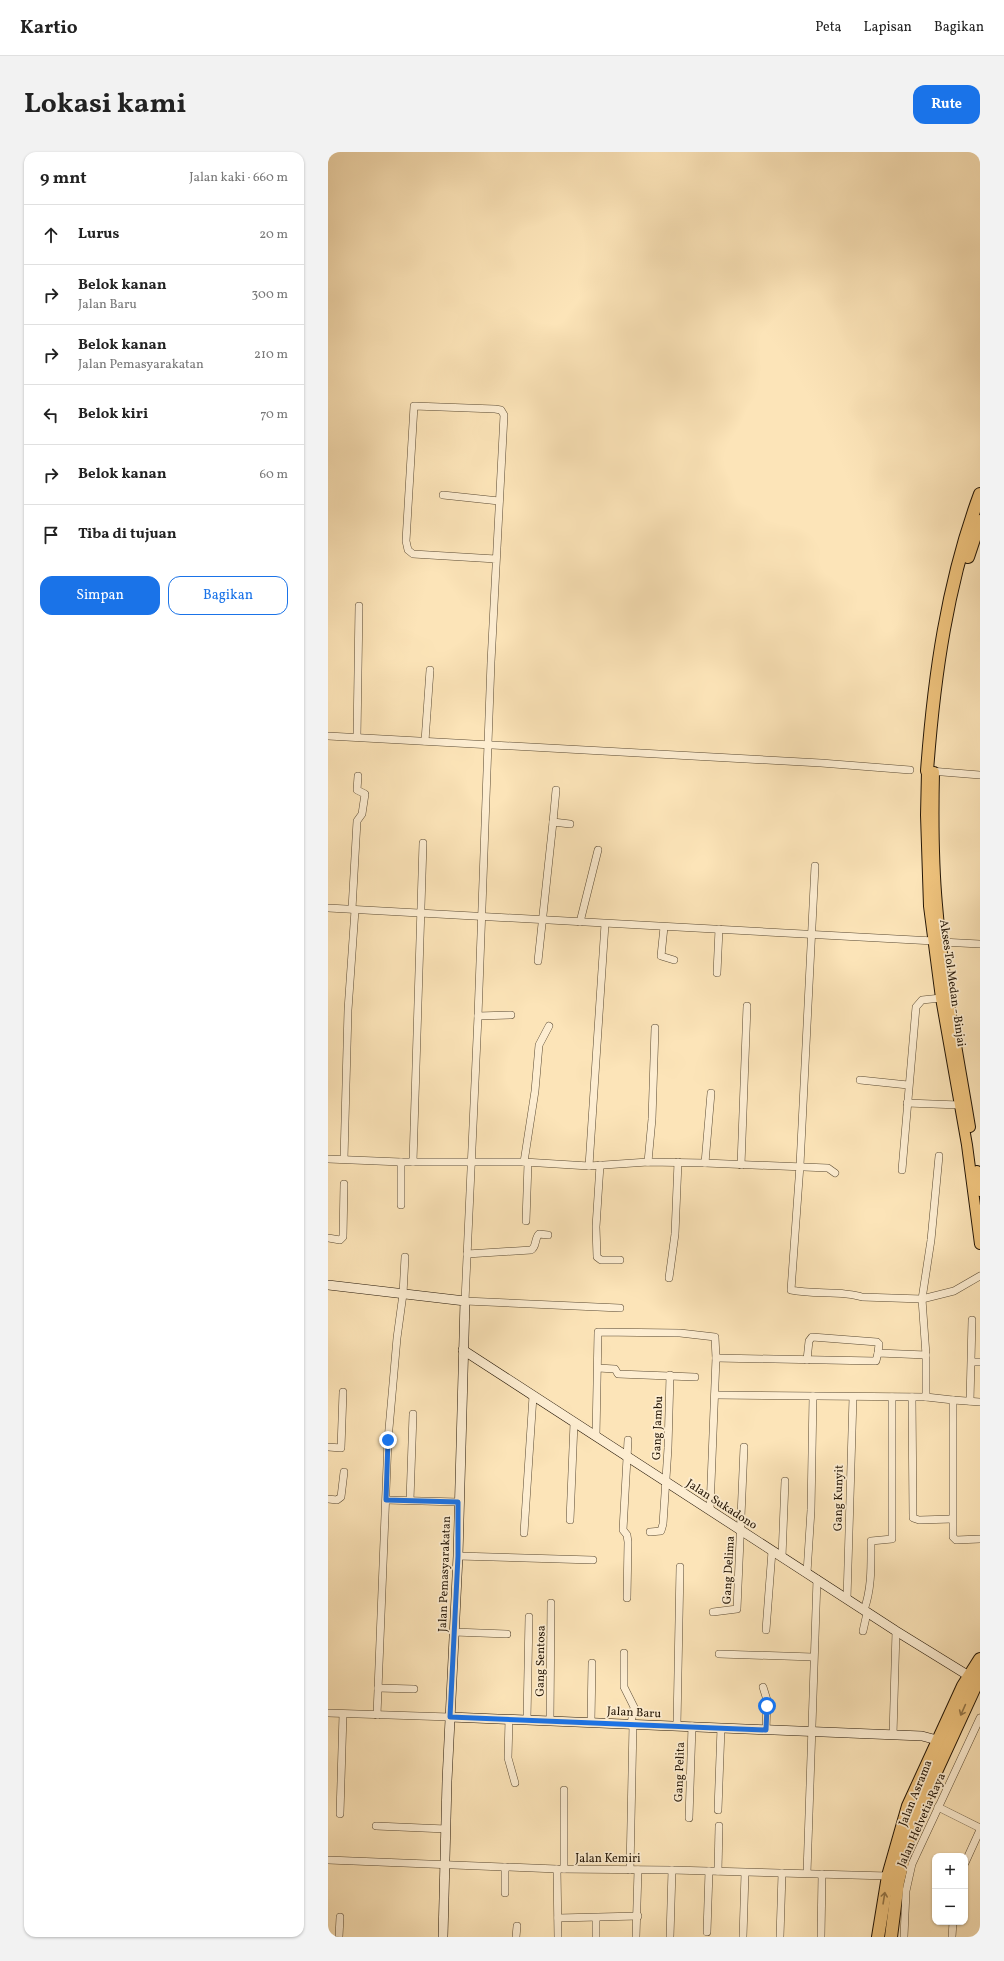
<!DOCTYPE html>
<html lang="id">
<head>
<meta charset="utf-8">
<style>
	:root { --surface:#fff; --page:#f2f2f2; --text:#222; --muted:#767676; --line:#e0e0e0; --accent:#1a73e8 }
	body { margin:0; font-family:Vollkorn,serif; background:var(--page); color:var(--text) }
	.controls { position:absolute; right:12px; bottom:12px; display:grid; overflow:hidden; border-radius:8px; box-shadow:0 1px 3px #0004 }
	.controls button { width:36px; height:36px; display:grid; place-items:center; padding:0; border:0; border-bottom:1px solid var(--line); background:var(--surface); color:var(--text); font:20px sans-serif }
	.stop { position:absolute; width:12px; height:12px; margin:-9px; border:3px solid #1a73e8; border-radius:50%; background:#fff }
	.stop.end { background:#1a73e8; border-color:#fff; box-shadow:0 1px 4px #0008 }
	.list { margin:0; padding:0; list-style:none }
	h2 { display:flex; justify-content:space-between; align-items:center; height:52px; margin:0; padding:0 16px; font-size:17px }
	h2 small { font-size:13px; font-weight:400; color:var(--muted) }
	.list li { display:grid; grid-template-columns:26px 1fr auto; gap:12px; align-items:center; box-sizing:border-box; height:60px; padding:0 16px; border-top:1px solid var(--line) }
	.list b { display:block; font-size:15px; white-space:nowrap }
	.list p { margin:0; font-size:13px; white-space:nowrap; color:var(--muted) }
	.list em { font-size:13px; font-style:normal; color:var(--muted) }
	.actions { display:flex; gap:8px; padding:12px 16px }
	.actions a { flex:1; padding:9px 0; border:1px solid var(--accent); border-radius:12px; text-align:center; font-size:14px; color:var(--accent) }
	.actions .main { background:var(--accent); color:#fff }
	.icon { flex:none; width:22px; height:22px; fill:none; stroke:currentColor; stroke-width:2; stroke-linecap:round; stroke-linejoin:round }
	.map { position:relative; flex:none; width:652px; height:1785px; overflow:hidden; border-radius:12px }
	header { display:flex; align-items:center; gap:24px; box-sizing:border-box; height:56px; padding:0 20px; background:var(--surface); border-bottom:1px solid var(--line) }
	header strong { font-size:19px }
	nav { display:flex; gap:22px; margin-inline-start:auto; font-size:14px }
	.intro { display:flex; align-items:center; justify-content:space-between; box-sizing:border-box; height:96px; padding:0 24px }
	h1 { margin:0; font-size:28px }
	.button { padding:10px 18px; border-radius:12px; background:var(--accent); color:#fff; font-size:14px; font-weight:700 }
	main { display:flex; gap:24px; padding:0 24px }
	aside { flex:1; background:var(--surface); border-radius:12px; box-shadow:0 1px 3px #0004 }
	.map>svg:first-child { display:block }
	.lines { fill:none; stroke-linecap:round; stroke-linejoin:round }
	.street-casing { stroke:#594932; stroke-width:8 }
	.secondary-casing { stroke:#231505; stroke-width:10 }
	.primary-casing { stroke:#231505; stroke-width:12 }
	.highway-casing { stroke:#231505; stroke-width:14 }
	.street { stroke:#fdedd1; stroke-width:7 }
	.secondary { stroke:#fdedd1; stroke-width:9 }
	.primary { stroke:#eec27c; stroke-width:10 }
	.highway { stroke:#eec27c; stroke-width:12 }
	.oneway { stroke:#937446 }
	.route { stroke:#1a73e8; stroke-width:5 }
	.labels { text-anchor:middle; stroke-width:3.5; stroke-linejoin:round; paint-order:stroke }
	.street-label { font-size:12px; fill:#231505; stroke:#fdedd1 }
</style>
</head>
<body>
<header>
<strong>Kartio</strong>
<nav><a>Peta</a><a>Lapisan</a><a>Bagikan</a></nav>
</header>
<div class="intro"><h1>Lokasi kami</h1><a class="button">Rute</a></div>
<main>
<aside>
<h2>9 mnt<small>Jalan kaki · 660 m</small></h2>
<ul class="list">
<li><svg class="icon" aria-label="ahead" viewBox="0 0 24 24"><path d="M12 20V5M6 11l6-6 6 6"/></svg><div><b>Lurus</b></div><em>20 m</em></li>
<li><svg class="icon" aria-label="right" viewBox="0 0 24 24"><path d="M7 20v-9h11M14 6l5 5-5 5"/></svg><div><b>Belok kanan</b><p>Jalan Baru</p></div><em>300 m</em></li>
<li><svg class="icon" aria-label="right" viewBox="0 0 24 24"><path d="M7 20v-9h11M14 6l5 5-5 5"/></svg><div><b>Belok kanan</b><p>Jalan Pemasyarakatan</p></div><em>210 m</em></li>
<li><svg class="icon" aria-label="left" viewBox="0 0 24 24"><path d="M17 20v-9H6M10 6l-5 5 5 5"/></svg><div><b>Belok kiri</b></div><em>70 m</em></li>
<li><svg class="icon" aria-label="right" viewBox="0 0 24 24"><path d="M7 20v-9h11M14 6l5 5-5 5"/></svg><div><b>Belok kanan</b></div><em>60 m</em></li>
<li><svg class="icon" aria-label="arrive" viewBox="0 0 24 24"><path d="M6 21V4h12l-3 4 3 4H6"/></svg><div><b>Tiba di tujuan</b></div></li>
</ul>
<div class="actions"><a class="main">Simpan</a><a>Bagikan</a></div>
</aside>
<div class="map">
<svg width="652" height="1785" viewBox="0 0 652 1785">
	<rect width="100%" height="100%" fill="#fce4b8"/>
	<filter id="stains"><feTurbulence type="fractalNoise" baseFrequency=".005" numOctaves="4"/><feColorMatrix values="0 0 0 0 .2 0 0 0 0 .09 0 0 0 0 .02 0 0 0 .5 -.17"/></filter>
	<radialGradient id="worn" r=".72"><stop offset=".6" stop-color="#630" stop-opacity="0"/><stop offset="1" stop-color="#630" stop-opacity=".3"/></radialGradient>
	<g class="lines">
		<g class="street-casing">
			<g id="street">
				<polyline points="115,343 171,349"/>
				<polyline points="168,407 85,402 80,398 78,389 86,254 167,257 173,258 176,263 163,510 150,864 137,1149 292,1156"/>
				<polyline points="0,584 493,611 582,618"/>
				<polyline points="29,585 31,454"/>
				<polyline points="97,589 102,518"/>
				<polyline points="602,619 652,623"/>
				<polyline points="225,670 228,638"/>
				<path d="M 487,714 L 472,1013 L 463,1138 C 486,1143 513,1138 534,1145 L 594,1147 L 626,1139 L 652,1124"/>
				<polyline points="0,756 606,789"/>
				<polyline points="24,757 29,669 34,662 37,642 29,638 30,624"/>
				<polyline points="252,770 270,698"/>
				<polyline points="336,775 333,804 346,808"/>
				<polyline points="613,790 652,792"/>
				<polyline points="210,809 225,670 242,672"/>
				<polyline points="389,821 391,777"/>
				<polyline points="150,864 183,863"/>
				<polyline points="532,928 580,933"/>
				<polyline points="579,951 631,953"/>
				<polyline points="0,1007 73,1010 196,1010 261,1014 320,1010 377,1011 500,1016 507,1021"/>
				<polyline points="16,1007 20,858 27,758"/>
				<polyline points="85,1010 95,691"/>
				<polyline points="196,1010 207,939 211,893 221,874"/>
				<polyline points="320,1010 324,967 327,876"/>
				<polyline points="377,1011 383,941"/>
				<polyline points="272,1013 268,1075 269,1105 273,1108 292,1108"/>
				<polyline points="413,1013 419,854"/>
				<polyline points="261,1014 277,772"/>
				<polyline points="574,1018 588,855 594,848 613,846"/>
				<polyline points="73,1053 73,1010"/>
				<polyline points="198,1069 200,1011"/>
				<polyline points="0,1086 12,1088 15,1085 16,1032"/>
				<path d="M 139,1102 L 203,1098 C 209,1095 206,1087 211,1082 L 220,1083"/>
				<polyline points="341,1126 347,1082 350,1010"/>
				<polyline points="388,1206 548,1209 550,1201 598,1203"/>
				<polyline points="479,1208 481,1189 484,1185 549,1190 551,1192 550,1201"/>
				<polyline points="644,1210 652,1210"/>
				<polyline points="270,1216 287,1217 290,1222 367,1225"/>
				<polyline points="387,1243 598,1245 625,1248 625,1385 628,1388 652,1387"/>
				<polyline points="584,1245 585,1366 591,1368 624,1367"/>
				<polyline points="598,1245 598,1203 594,1147 603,1088 611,1004"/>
				<polyline points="625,1248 652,1250"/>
				<polyline points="642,1249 644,1168"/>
				<polyline points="268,1284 270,1180 352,1181 387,1185 388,1206 382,1357"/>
				<polyline points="0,1295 13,1296 15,1240"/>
				<polyline points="0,1347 9,1348 13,1345 16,1320"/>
				<polyline points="58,1348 130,1350"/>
				<polyline points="82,1348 85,1262"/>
				<polyline points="242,1368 246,1271"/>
				<polyline points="322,1380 333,1379 335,1372 340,1296 342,1223"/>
				<polyline points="196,1381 205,1244"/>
				<polyline points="130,1404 265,1408"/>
				<polyline points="454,1405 457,1329"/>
				<polyline points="479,1421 483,1358 485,1244"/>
				<polyline points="299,1446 300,1390 299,1383 295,1378 300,1288"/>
				<polyline points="519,1447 525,1245"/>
				<path d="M 536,1458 C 544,1436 543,1413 543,1389 L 564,1387 L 564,1245"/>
				<polyline points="385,1460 409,1457 416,1295"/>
				<polyline points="438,1478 444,1399"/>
				<polyline points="535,1479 539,1461"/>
				<polyline points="126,1480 179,1482"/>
				<polyline points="296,1501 296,1535 306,1555 303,1572"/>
				<polyline points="391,1502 485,1505"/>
				<polyline points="435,1535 439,1548 438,1578"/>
				<polyline points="50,1536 86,1537"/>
				<polyline points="0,1561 122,1565"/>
				<polyline points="49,1563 60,1288 69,1186 75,1142 77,1105"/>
				<polyline points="181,1567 180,1606 187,1631"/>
				<polyline points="199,1567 201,1465"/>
				<polyline points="222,1568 223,1451"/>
				<polyline points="263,1569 264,1511"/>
				<polyline points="349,1573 352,1415"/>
				<polyline points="565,1583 568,1479"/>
				<polyline points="610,1655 652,1676"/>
				<polyline points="390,1658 393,1576"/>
				<polyline points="12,1662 15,1562"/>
				<polyline points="361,1666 364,1574"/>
				<polyline points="48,1674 118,1677"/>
				<polyline points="0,1708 229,1717 344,1718 560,1724"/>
				<polyline points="637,1711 652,1678"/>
				<polyline points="177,1715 177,1741"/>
				<polyline points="229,1717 230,1785"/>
				<polyline points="236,1717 236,1638"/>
				<polyline points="302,1718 305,1572"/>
				<polyline points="390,1719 391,1674"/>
				<polyline points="479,1721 489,1427"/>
				<polyline points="230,1766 310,1764"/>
				<polyline points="268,1766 268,1785"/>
				<polyline points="379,1780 381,1719"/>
				<polyline points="11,1785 12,1765"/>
				<polyline points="188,1785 189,1774"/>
				<polyline points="308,1785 310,1718"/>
				<polyline points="342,1785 344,1718"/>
				<polyline points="415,1785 417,1721"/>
				<polyline points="452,1785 454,1721"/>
				<polyline points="493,1785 494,1722"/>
				<polyline points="576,1785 578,1739 584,1712 652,1566"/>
				<polyline points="624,1785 625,1770"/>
			</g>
		</g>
		<g class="secondary-casing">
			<g id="secondary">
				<polyline points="0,1133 137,1149 130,1404 119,1629 115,1785"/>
				<polyline points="135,1198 568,1479 641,1524"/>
				<polyline points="122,1565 594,1584 609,1588"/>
			</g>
		</g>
		<g class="primary-casing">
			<g id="primary">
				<polyline points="599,619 598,663 601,754 613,846 639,993 652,1092"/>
				<path d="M 606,620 C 605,664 605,709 609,753 C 615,828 630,902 642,975"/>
				<polyline points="649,1019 652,1039"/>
			</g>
		</g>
		<g class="highway-casing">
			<g id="highway">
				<polyline points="640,405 652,369"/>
				<path d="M 599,619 C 606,525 619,431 652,342"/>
				<polyline points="550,1785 560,1724 580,1654 635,1534 652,1507"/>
				<polyline points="563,1785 570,1730 581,1684 590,1659 652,1524"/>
			</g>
		</g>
		<use href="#street" class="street"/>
		<use href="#secondary" class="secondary"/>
		<use href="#primary" class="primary"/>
		<use href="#highway" class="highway"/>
	</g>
	<defs><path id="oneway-shaft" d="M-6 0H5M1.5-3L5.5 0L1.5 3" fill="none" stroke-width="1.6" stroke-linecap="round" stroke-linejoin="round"/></defs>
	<g class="oneway">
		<use href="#oneway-shaft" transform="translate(635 1558) rotate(114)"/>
		<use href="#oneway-shaft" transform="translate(556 1746) rotate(-81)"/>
	</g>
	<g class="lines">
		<polyline class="route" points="60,1288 58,1348 130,1350 130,1404 122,1565 438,1578 439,1554"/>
	</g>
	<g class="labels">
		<g class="street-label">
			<text transform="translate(625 831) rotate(82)" y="4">Akses Tol Medan - Binjai</text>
			<text transform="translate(329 1276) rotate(-88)" y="4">Gang Jambu</text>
			<text transform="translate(510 1346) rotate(-89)" y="4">Gang Kunyit</text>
			<text transform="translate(394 1352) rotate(33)" y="4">Jalan Sukadono</text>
			<text transform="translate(400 1418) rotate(-87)" y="4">Gang Delima</text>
			<text transform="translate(116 1422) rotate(-88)" y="4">Jalan Pemasyarakatan</text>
			<text transform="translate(212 1509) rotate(-89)" y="4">Gang Sentosa</text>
			<text transform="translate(306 1560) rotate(3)" y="4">Jalan Baru</text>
			<text transform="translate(351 1620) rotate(-88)" y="4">Gang Pelita</text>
			<text transform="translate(587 1641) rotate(-68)" y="4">Jalan Asrama</text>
			<text transform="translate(593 1668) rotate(-66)" y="4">Jalan Helvetia Raya</text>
			<text x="280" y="1710">Jalan Kemiri</text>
		</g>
	</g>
	<rect width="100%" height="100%" filter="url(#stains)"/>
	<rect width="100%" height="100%" fill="url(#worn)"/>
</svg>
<div class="controls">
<button>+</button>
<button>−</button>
</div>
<div class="stop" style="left:439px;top:1554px"></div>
<div class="stop end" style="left:60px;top:1288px"></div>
</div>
</main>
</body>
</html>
